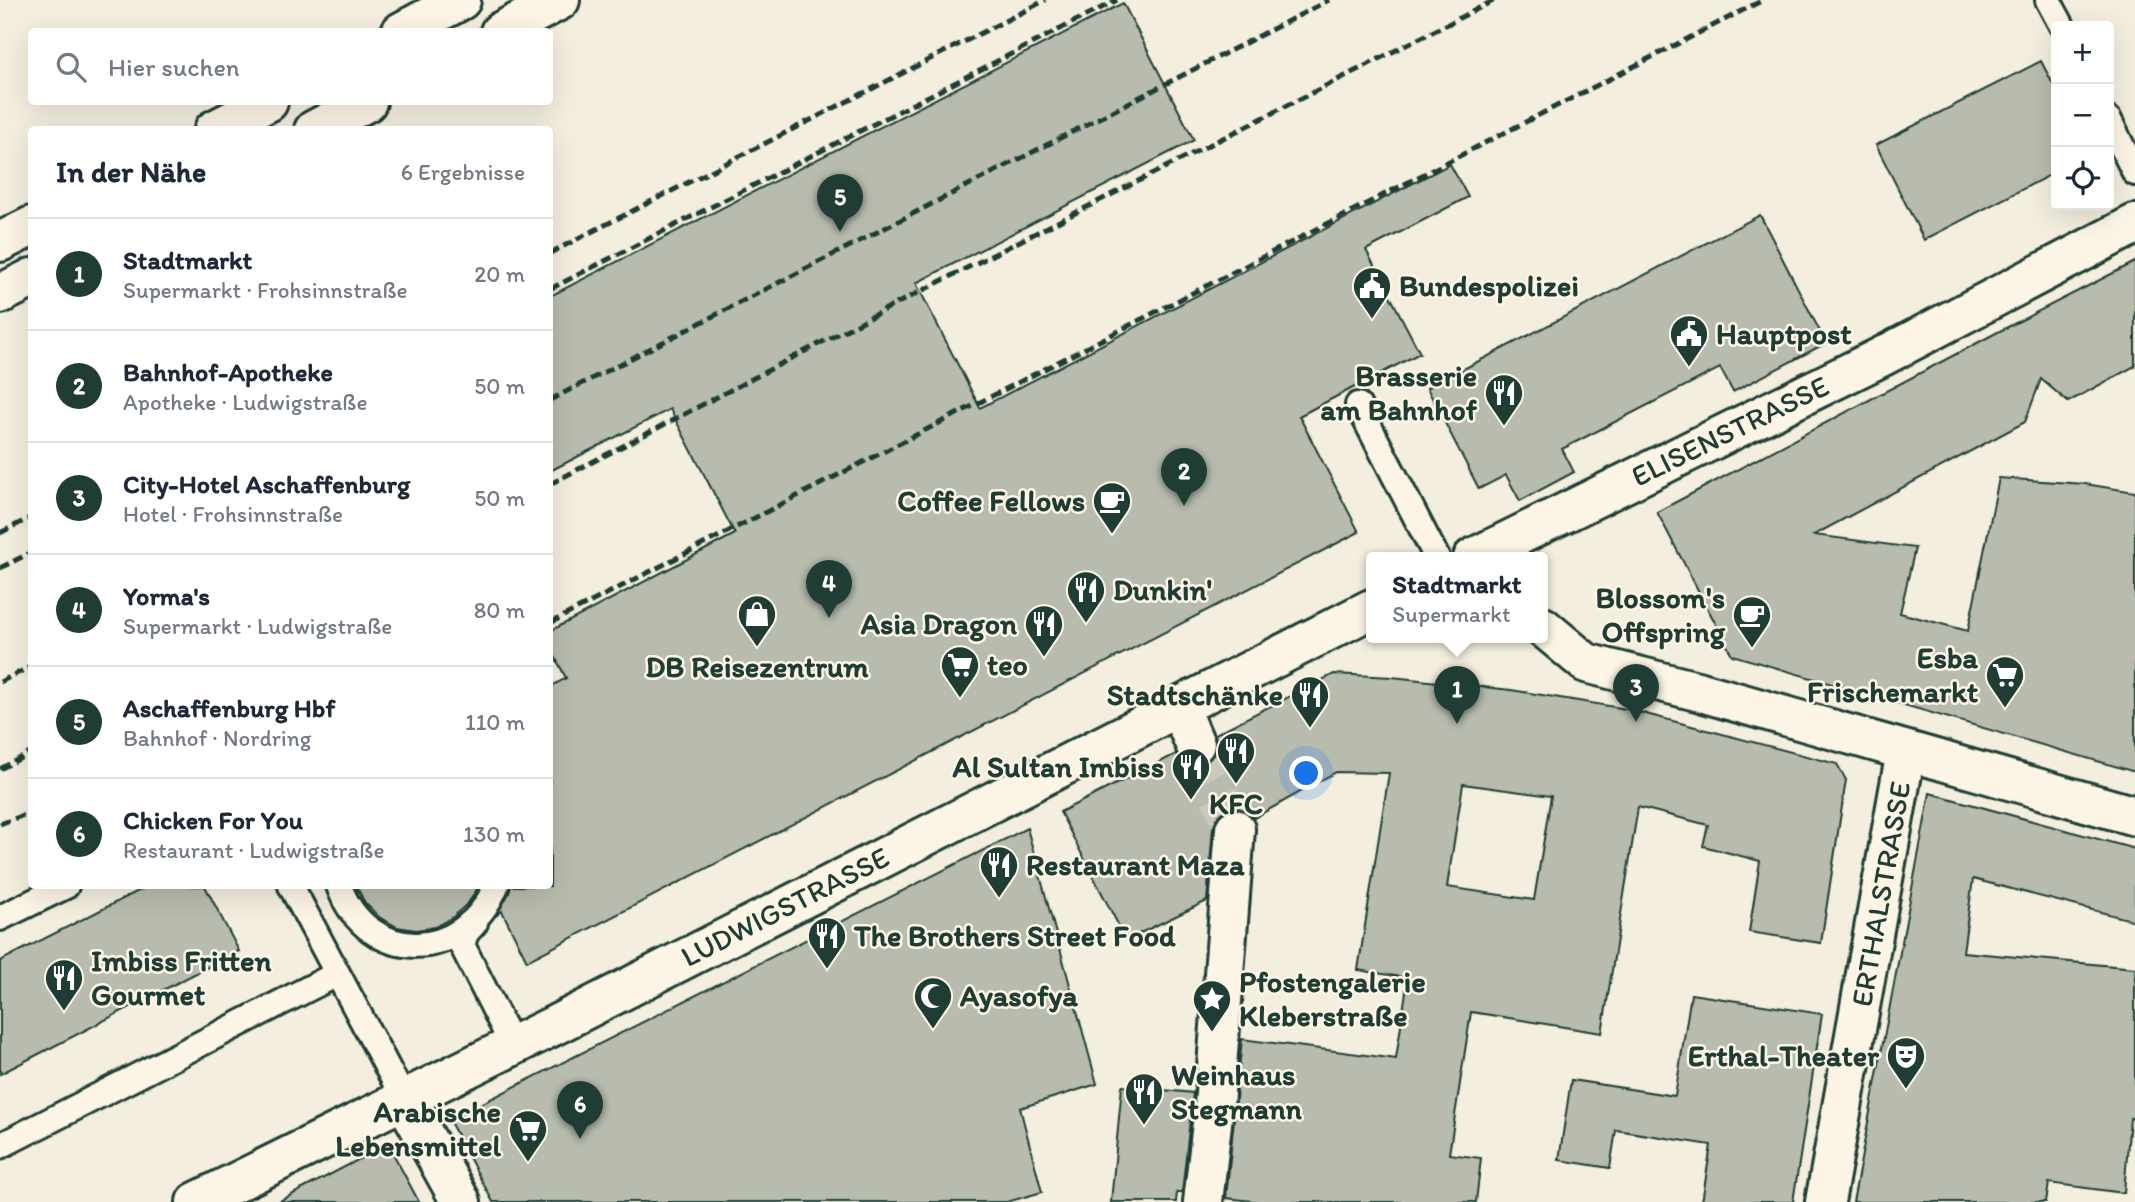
<!DOCTYPE html>
<html lang="de">
<head>
<meta charset="utf-8">
<style>
	:root { --surface:#fff; --page:#f6f6f7; --text:#1f2937; --muted:#747a83; --line:#e0e1e3; --accent:#1f3d34 }
	body { margin:0; font-family:Itim,sans-serif; background:var(--page); color:var(--text) }
	.controls { position:absolute; right:21px; top:21px; display:grid; overflow:hidden; border-radius:7px; box-shadow:0 7px 28px #0002 }
	.controls button { width:63px; height:63px; display:grid; place-items:center; padding:0; border:0; border-bottom:2px solid var(--line); background:var(--surface); color:var(--text); font:35px sans-serif }
	.you { position:absolute; left:1307px; top:774px; width:24px; height:24px; margin:-18px; border:5px solid #fff; border-radius:50%; background:#1a73e8; box-shadow:0 0 0 10px #1a73e833 }
	.badge { display:grid; place-items:center; width:46px; height:46px; border-radius:50%; background:var(--accent); color:#fff; font-size:23px; font-weight:700 }
	.pin { position:absolute; translate:-50% -58px; filter:drop-shadow(0 2px 4px #0008) }
	.pin::after { content:''; position:absolute; top:37px; width:24px; height:21px; background:inherit; clip-path:polygon(0 0,100% 0,50% 100%) }
	.popup { position:absolute; left:1366px; top:552px; width:182px; height:91px; box-sizing:border-box; display:grid; place-content:center; border-radius:7px; background:var(--surface); filter:drop-shadow(0 2px 5px #0005); font-size:23px; white-space:nowrap; color:var(--muted) }
	.popup b { font-size:26px; color:var(--text) }
	.popup::after { content:''; position:absolute; left:50%; top:100%; margin-left:-14px; border:14px solid transparent; border-top-color:var(--surface) }
	.list { margin:0; padding:0; list-style:none }
	h2 { display:flex; justify-content:space-between; align-items:center; height:91px; margin:0; padding:0 28px; font-size:30px }
	h2 small { font-size:23px; font-weight:400; color:var(--muted) }
	.list li { display:grid; grid-template-columns:46px 1fr auto; gap:21px; align-items:center; box-sizing:border-box; height:112px; padding:0 28px; border-top:2px solid var(--line) }
	.list b { display:block; font-size:26px; white-space:nowrap }
	.list p { margin:0; font-size:23px; white-space:nowrap; color:var(--muted) }
	.list em { font-size:23px; font-style:normal; color:var(--muted) }
	.icon { flex:none; width:38px; height:38px; fill:none; stroke:currentColor; stroke-width:2; stroke-linecap:round; stroke-linejoin:round }
	.map { position:relative; flex:none; width:2135px; height:1202px; overflow:hidden }
	.search { position:absolute; background:var(--surface); box-shadow:0 7px 28px #0002; left:28px; top:28px; width:525px; height:77px; display:flex; align-items:center; gap:18px; box-sizing:border-box; padding:0 24px; border-radius:7px; color:var(--muted); font-size:26px }
	.panel { position:absolute; background:var(--surface); box-shadow:0 7px 28px #0002; left:28px; top:126px; width:525px; height:763px; border-radius:7px }
	.map>svg:first-child { display:block }
	.building { fill:#b8bcae; stroke:#1f3d34; stroke-width:2; fill-rule:evenodd }
	.lines { fill:none; stroke-linecap:round; stroke-linejoin:round }
	.street-tunnel { stroke:#c9cbbc; stroke-width:38; stroke-dasharray:38 19; stroke-linecap:butt }
	.lane-casing { stroke:#1f3d34; stroke-width:30 }
	.street-casing { stroke:#1f3d34; stroke-width:44 }
	.secondary-casing { stroke:#1f3d34; stroke-width:44 }
	.primary-casing { stroke:#1f3d34; stroke-width:44 }
	.lane { stroke:#fcf5e5; stroke-width:24 }
	.street { stroke:#fcf5e5; stroke-width:38 }
	.secondary { stroke:#fcf5e5; stroke-width:38 }
	.primary { stroke:#fcf5e5; stroke-width:38 }
	.rail { stroke:#1f3d34; stroke-width:5; stroke-dasharray:10 5; stroke-linecap:butt }
	.labels { text-anchor:middle; stroke-width:5; stroke-linejoin:round; paint-order:stroke }
	.poi-label { font-size:30px; font-weight:bold; fill:#1f3d34; stroke:#fcf5e5; text-anchor:start }
	.street-label { font-size:30px; fill:#1f3d34; stroke:#fcf5e5 }
</style>
</head>
<body>
<div class="map">
<svg width="2135" height="1202" viewBox="0 0 2135 1202">
	<rect width="100%" height="100%" fill="#f3eede"/>
	<filter id="ink" filterUnits="userSpaceOnUse"><feTurbulence type="fractalNoise" baseFrequency=".0143" numOctaves="2"/><feDisplacementMap in="SourceGraphic" scale="14" xChannelSelector="R" yChannelSelector="G"/><feConvolveMatrix kernelMatrix="1 2 1 2 8 2 1 2 1" color-interpolation-filters="sRGB"/></filter>
	<g filter="url(#ink)">
		<g class="building">
			<polygon points="1123,3 1194,140 916,283 980,408 1450,164 1468,197 1366,250 1420,353 1299,416 1359,532 527,961 502,911 496,916 509,893 511,886 550,886 550,687 566,678 550,647 550,631 735,534 670,409 550,471 550,296"/>
			<polygon points="2041,61 2056,90 2056,172 1924,240 1876,145"/>
			<polygon points="1760,215 1826,343 1733,392 1720,368 1562,449 1574,472 1520,501 1506,475 1479,489 1427,388"/>
			<polygon points="2135,262 2135,366 2068,402 2041,379 2025,422 1814,535 1915,548 1900,613 1968,631 1999,478 2085,484 2135,492 2135,772 1732,655 1657,512 1996,333"/>
			<path d="M 1334,674 L 1392,677 L 1511,690 L 1627,709 L 1837,764 L 1846,780 L 1821,943 L 1749,932 L 1760,861 L 1703,846 L 1708,825 L 1638,807 L 1602,1033 L 1471,1012 L 1449,1154 L 1481,1158 L 1476,1202 L 1261,1202 L 1226,1198 L 1242,1039 L 1396,1059 L 1408,978 L 1358,970 L 1389,773 L 1336,772 L 1254,818 L 1247,811 L 1237,807 L 1225,810 L 1217,817 L 1213,827 L 1207,901 L 1126,940 L 1060,812 L 1176,754 L 1183,762 L 1192,766 L 1204,764 L 1212,758 L 1217,747 L 1215,734 ZM 1463,784 L 1551,796 L 1534,900 L 1447,887 Z"/>
			<polygon points="1930,793 2135,849 2135,921 1973,879 1963,952 2135,968 2135,1119 2130,1118 2124,1193 2049,1183 2046,1202 1853,1202"/>
			<polygon points="1027,828 1097,1084 1020,1108 1042,1192 1007,1202 493,1202 449,1120"/>
			<polygon points="148,886 205,886 239,951 0,1074 0,961"/>
			<polygon points="356,886 479,886 469,902 453,917 435,927 416,930 397,927 380,918 365,903"/>
			<polygon points="1691,994 1822,1014 1793,1202 1702,1202 1711,1145 1616,1130 1610,1168 1559,1160 1571,1080 1675,1096"/>
			<polygon points="1122,1086 1193,1093 1182,1192 1177,1192 1176,1202 1111,1202"/>
			<polygon points="388,1144 419,1202 278,1202"/>
		</g>
		<g class="lines">
			<polyline class="street-tunnel" points="1195,744 1235,829"/>
			<g class="lane-casing">
				<g id="lane">
					<polyline points="2048,0 2062,26"/>
					<polyline points="2109,120 2135,173"/>
					<polyline points="1358,405 1437,558"/>
					<polyline points="291,886 404,1099"/>
					<path d="M 339,886 C 368,966 464,963 496,886"/>
					<polyline points="0,918 66,886"/>
					<polyline points="475,923 466,933 462,945 513,1046"/>
					<polyline points="0,1146 337,974"/>
				</g>
			</g>
			<g class="street-casing">
				<g id="street">
					<polyline points="1543,627 1586,663 1701,692 2135,816"/>
					<polyline points="1179,707 1195,744"/>
					<polyline points="404,1099 461,1202"/>
					<polyline points="1203,1202 1214,1106 1235,829"/>
					<polyline points="1825,1202 1906,751"/>
				</g>
			</g>
			<g class="secondary-casing">
				<g id="secondary">
					<polyline points="1473,558 1883,356 2135,224"/>
					<polyline points="196,1202 555,1025 1371,609"/>
				</g>
			</g>
			<g class="primary-casing">
				<g id="primary">
					<polyline points="401,32 461,0"/>
					<polyline points="500,32 560,0"/>
					<polyline points="214,130 268,102"/>
					<polyline points="314,130 367,102"/>
					<polyline points="0,242 32,226"/>
					<polyline points="0,294 32,278"/>
				</g>
			</g>
			<use href="#lane" class="lane"/>
			<use href="#street" class="street"/>
			<use href="#secondary" class="secondary"/>
			<use href="#primary" class="primary"/>
			<g class="rail">
				<polyline points="550,253 1046,0"/>
				<polyline points="550,289 1117,0"/>
				<polyline points="550,400 1329,0"/>
				<polyline points="550,484 884,310 1495,0"/>
				<polyline points="0,533 32,517"/>
				<polyline points="0,568 32,552"/>
				<polyline points="550,623 1763,0"/>
				<polyline points="0,682 32,666"/>
				<polyline points="0,769 32,752"/>
				<polyline points="0,824 32,812"/>
			</g>
		</g>
	</g>
	<defs>
		<g id="civic-pin" transform="scale(2.0125)"><path d="M0 17L-7.5 6A9.5 9.5 0 1 1 7.5 6Z" fill="#1f3d34" stroke="#fcf5e5"/><path d="M-.6-6.5H3V-4.5H.6V-3L4-1V1h2V6H-6V1h2V-1L-.6-3ZM-1.2 2.5V6h2.4V2.5Z" fill="#fff"/></g>
		<g id="restaurant-pin" transform="scale(2.0125)"><path d="M0 17L-7.5 6A9.5 9.5 0 1 1 7.5 6Z" fill="#1f3d34" stroke="#fcf5e5"/><path d="M-5-6h1v4h1v-4h1v4h1v-4h1v5L-1.5 .5V6h-2V.5L-5-1ZM5-6V6H3V1.5H1.5Q1.5-4 5-6Z" fill="#fff"/></g>
		<g id="cafe-pin" transform="scale(2.0125)"><path d="M0 17L-7.5 6A9.5 9.5 0 1 1 7.5 6Z" fill="#1f3d34" stroke="#fcf5e5"/><path d="M-5.5-4.5H6V0H3Q3 3.5 0 3.5H-2.5Q-5.5 3.5-5.5 0ZM3-3.2v2h1.7v-2ZM-6 4.5H4V6H-6Z" fill="#fff"/></g>
		<g id="shop-pin" transform="scale(2.0125)"><path d="M0 17L-7.5 6A9.5 9.5 0 1 1 7.5 6Z" fill="#1f3d34" stroke="#fcf5e5"/><path d="M-5-2.5h2.3a2.7 3.5 0 0 1 5.4 0H5L5.5 6h-11ZM-1.5-2.5h3a1.5 2.3 0 0 0-3 0Z" fill="#fff"/></g>
		<g id="supermarket-pin" transform="scale(2.0125)"><path d="M0 17L-7.5 6A9.5 9.5 0 1 1 7.5 6Z" fill="#1f3d34" stroke="#fcf5e5"/><path d="M-6-5.5h2.5l.6 2H6L4.5 2H-2.5L-4.4-4H-6ZM-1.5 3.2a1.3 1.3 0 1 0 .1 0ZM3 3.2a1.3 1.3 0 1 0 .1 0Z" fill="#fff"/></g>
		<g id="mosque-pin" transform="scale(2.0125)"><path d="M0 17L-7.5 6A9.5 9.5 0 1 1 7.5 6Z" fill="#1f3d34" stroke="#fcf5e5"/><path d="M3.5-4.9A6 6 0 1 0 3.5 4.9A5 5 0 1 1 3.5-4.9Z" fill="#fff"/></g>
		<g id="sight-pin" transform="scale(2.0125)"><path d="M0 17L-7.5 6A9.5 9.5 0 1 1 7.5 6Z" fill="#1f3d34" stroke="#fcf5e5"/><path d="M0-6L1.8-2.2L6-1.7L2.9 1.2L3.7 5.4L0 3.3L-3.7 5.4L-2.9 1.2L-6-1.7L-1.8-2.2Z" fill="#fff"/></g>
		<g id="theatre-pin" transform="scale(2.0125)"><path d="M0 17L-7.5 6A9.5 9.5 0 1 1 7.5 6Z" fill="#1f3d34" stroke="#fcf5e5"/><path d="M-5-5.5Q0-4 5-5.5V0Q5 5 0 6Q-5 5-5 0ZM-3.3-2.5H-1v1.5H-3.3ZM1-2.5H3.3v1.5H1ZM-2.8 1Q0 5.5 2.8 1Z" fill="#fff"/></g>
	</defs>
	<g fill-rule="evenodd">
		<use href="#civic-pin" x="1372" y="286"/>
		<use href="#civic-pin" x="1689" y="334"/>
		<use href="#restaurant-pin" x="1504" y="393"/>
		<use href="#cafe-pin" x="1112" y="501"/>
		<use href="#restaurant-pin" x="1086" y="590"/>
		<use href="#shop-pin" x="757" y="614"/>
		<use href="#cafe-pin" x="1752" y="615"/>
		<use href="#restaurant-pin" x="1044" y="624"/>
		<use href="#supermarket-pin" x="960" y="665"/>
		<use href="#supermarket-pin" x="2005" y="675"/>
		<use href="#restaurant-pin" x="1310" y="695"/>
		<use href="#restaurant-pin" x="1236" y="751"/>
		<use href="#restaurant-pin" x="1191" y="767"/>
		<use href="#restaurant-pin" x="999" y="865"/>
		<use href="#restaurant-pin" x="827" y="936"/>
		<use href="#restaurant-pin" x="64" y="978"/>
		<use href="#mosque-pin" x="933" y="996"/>
		<use href="#sight-pin" x="1212" y="999"/>
		<use href="#theatre-pin" x="1906" y="1056"/>
		<use href="#restaurant-pin" x="1144" y="1092"/>
		<use href="#supermarket-pin" x="528" y="1129"/>
	</g>
	<g class="labels">
		<g class="poi-label">
			<text x="1399" y="296">Bundespolizei</text>
			<text x="1716" y="344">Hauptpost</text>
			<text x="1477" y="386" text-anchor="end">Brasserie<tspan x="1477" dy="34">am Bahnhof</tspan></text>
			<text x="1085" y="511" text-anchor="end">Coffee Fellows</text>
			<text x="1113" y="600">Dunkin'</text>
			<text x="1725" y="608" text-anchor="end">Blossom's<tspan x="1725" dy="34">Offspring</tspan></text>
			<text x="1017" y="634" text-anchor="end">Asia Dragon</text>
			<text x="1978" y="668" text-anchor="end">Esba<tspan x="1978" dy="34">Frischemarkt</tspan></text>
			<text x="987" y="675">teo</text>
			<text x="757" y="677" text-anchor="middle">DB Reisezentrum</text>
			<text x="1283" y="705" text-anchor="end">Stadtschänke</text>
			<text x="1164" y="777" text-anchor="end">Al Sultan Imbiss</text>
			<text x="1236" y="814" text-anchor="middle">KFC</text>
			<text x="1026" y="875">Restaurant Maza</text>
			<text x="854" y="946">The Brothers Street Food</text>
			<text x="91" y="971">Imbiss Fritten<tspan x="91" dy="34">Gourmet</tspan></text>
			<text x="1239" y="992">Pfostengalerie<tspan x="1239" dy="34">Kleberstraße</tspan></text>
			<text x="960" y="1006">Ayasofya</text>
			<text x="1879" y="1066" text-anchor="end">Erthal-Theater</text>
			<text x="1171" y="1085">Weinhaus<tspan x="1171" dy="34">Stegmann</tspan></text>
			<text x="501" y="1122" text-anchor="end">Arabische<tspan x="501" dy="34">Lebensmittel</tspan></text>
		</g>
		<g class="street-label">
			<text transform="translate(1730 431) rotate(-26)" y="10">ELISENSTRASSE</text>
			<text transform="translate(1881 894) rotate(-80)" y="10">ERTHALSTRASSE</text>
			<text transform="translate(785 907) rotate(-27)" y="10">LUDWIGSTRASSE</text>
		</g>
	</g>
</svg>
<div class="controls">
<button>+</button>
<button>−</button>
<button><svg class="icon" aria-label="locate" viewBox="0 0 24 24"><circle cx="12" cy="12" r="6"/><path d="M12 2v4M12 18v4M2 12h4M18 12h4"/></svg></button>
</div>
<div class="you"></div>
<div class="pin badge" style="left:1457px;top:724px">1</div>
<div class="popup"><b>Stadtmarkt</b>Supermarkt</div>
<div class="pin badge" style="left:1184px;top:506px">2</div>
<div class="pin badge" style="left:1636px;top:722px">3</div>
<div class="pin badge" style="left:829px;top:618px">4</div>
<div class="pin badge" style="left:840px;top:232px">5</div>
<div class="pin badge" style="left:580px;top:1139px">6</div>
<div class="search"><svg class="icon" aria-label="search" viewBox="0 0 24 24"><circle cx="10" cy="10" r="6"/><path d="M15 15l6 6"/></svg>Hier suchen</div>
<section class="panel">
<h2>In der Nähe<small>6 Ergebnisse</small></h2>
<ul class="list">
<li><span class="badge">1</span><div><b>Stadtmarkt</b><p>Supermarkt · Frohsinnstraße</p></div><em>20 m</em></li>
<li><span class="badge">2</span><div><b>Bahnhof-Apotheke</b><p>Apotheke · Ludwigstraße</p></div><em>50 m</em></li>
<li><span class="badge">3</span><div><b>City-Hotel Aschaffenburg</b><p>Hotel · Frohsinnstraße</p></div><em>50 m</em></li>
<li><span class="badge">4</span><div><b>Yorma's</b><p>Supermarkt · Ludwigstraße</p></div><em>80 m</em></li>
<li><span class="badge">5</span><div><b>Aschaffenburg Hbf</b><p>Bahnhof · Nordring</p></div><em>110 m</em></li>
<li><span class="badge">6</span><div><b>Chicken For You</b><p>Restaurant · Ludwigstraße</p></div><em>130 m</em></li>
</ul>
</section>
</div>
</body>
</html>
